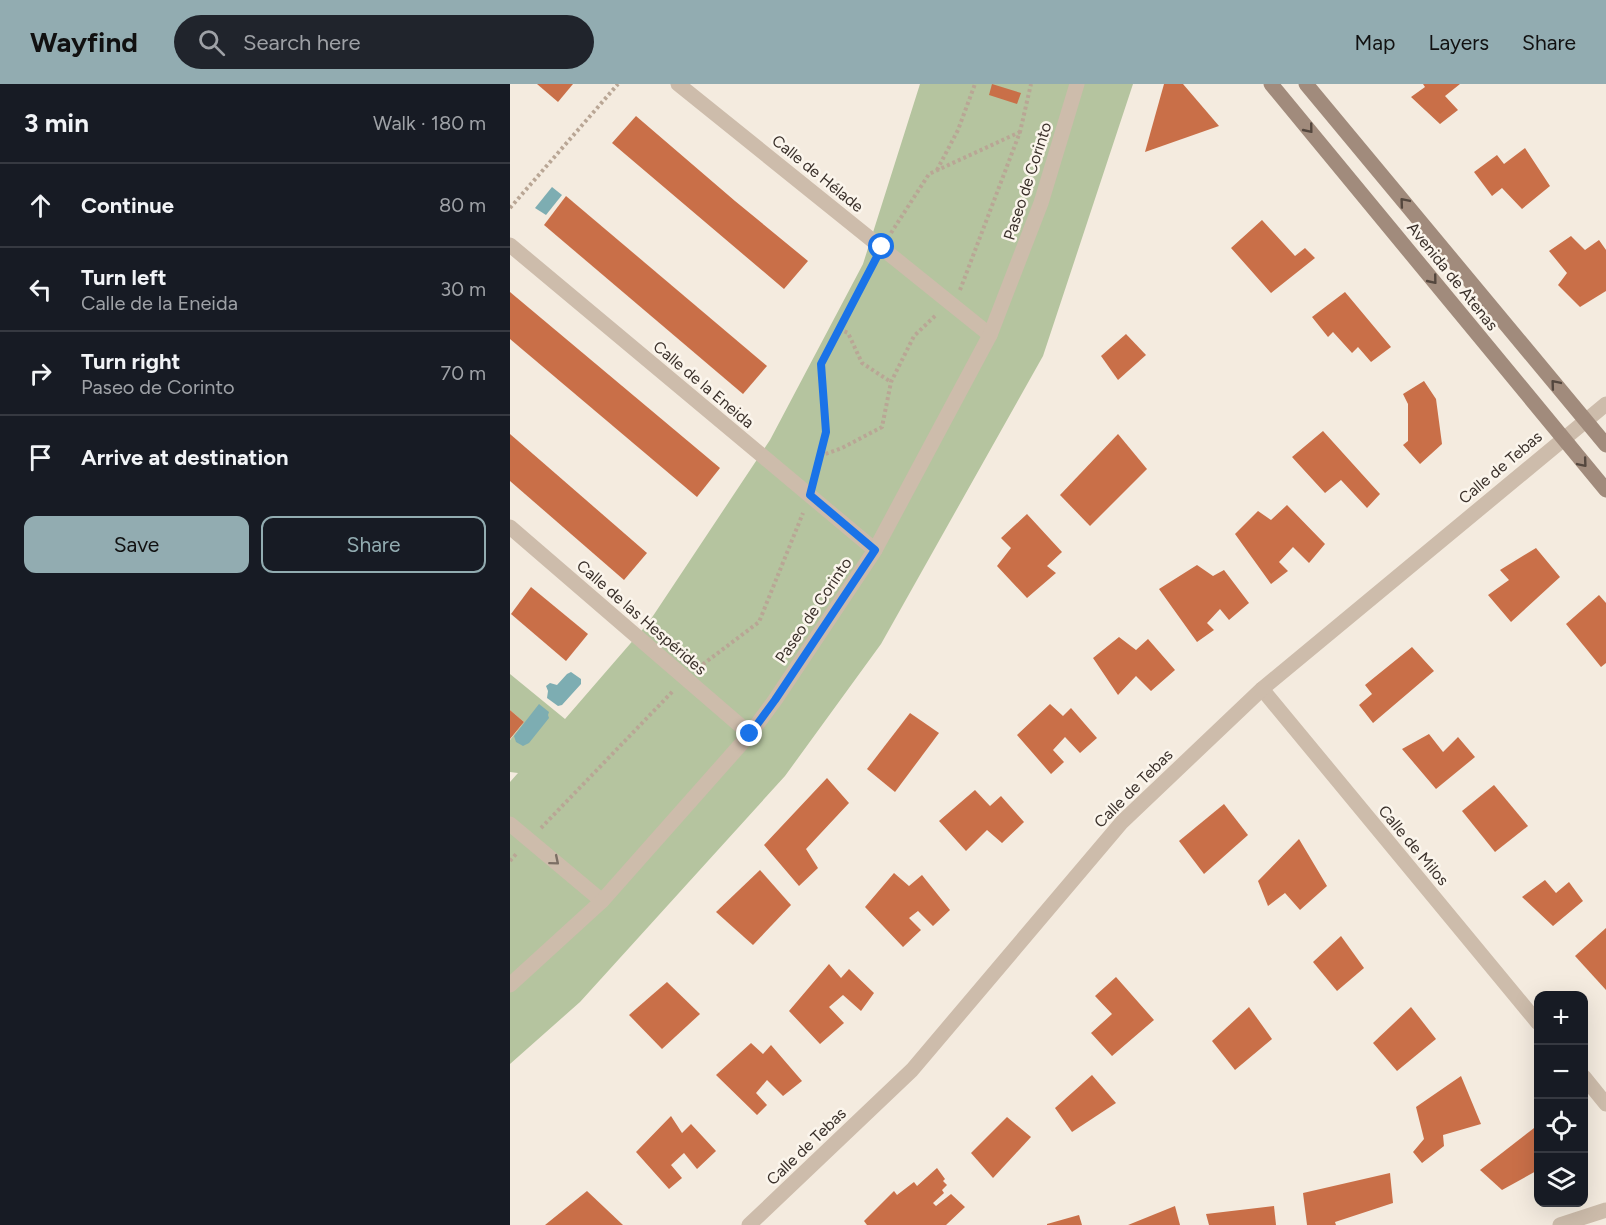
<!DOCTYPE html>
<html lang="en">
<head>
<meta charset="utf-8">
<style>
	:root { --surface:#171b24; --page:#20242c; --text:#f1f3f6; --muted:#9ea1a6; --line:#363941; --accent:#92acb1 }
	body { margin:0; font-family:Figtree,sans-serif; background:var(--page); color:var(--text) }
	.controls { position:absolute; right:18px; bottom:18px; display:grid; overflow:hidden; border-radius:12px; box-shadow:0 6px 24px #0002 }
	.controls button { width:54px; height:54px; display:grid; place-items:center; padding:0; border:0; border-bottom:2px solid var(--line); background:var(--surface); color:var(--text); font:30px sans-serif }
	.stop { position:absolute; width:18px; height:18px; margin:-14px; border:4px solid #1a73e8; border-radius:50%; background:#fff }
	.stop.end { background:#1a73e8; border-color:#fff; box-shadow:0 2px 6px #0008 }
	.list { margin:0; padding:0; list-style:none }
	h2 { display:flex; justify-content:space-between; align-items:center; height:78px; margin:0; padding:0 24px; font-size:26px }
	h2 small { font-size:20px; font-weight:400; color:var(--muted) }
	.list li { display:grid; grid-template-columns:39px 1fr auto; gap:18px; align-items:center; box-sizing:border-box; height:84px; padding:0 24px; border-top:2px solid var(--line) }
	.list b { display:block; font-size:22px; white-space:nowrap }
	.list p { margin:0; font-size:20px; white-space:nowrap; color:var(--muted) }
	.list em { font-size:20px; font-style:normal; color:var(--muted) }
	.actions { display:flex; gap:12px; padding:18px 24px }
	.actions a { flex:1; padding:14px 0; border:2px solid var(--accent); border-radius:12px; text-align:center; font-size:21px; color:var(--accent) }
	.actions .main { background:var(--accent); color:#111 }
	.icon { flex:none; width:33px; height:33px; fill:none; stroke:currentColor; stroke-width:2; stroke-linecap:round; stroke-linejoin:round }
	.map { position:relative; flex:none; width:1096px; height:1141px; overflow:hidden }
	header { display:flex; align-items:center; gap:36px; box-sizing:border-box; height:84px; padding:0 30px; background:var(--accent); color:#111 }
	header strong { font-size:28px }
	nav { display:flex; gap:33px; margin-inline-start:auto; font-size:21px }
	.search { width:420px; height:54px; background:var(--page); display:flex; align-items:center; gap:15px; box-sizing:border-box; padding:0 21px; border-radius:33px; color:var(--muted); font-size:22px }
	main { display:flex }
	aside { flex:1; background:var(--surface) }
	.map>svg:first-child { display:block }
	.green { fill:#b5c49f }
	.water { fill:#7dadb2 }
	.building { fill:#c96f48 }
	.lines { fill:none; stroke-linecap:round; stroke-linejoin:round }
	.path { stroke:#b9a695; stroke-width:4; stroke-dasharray:3 3; stroke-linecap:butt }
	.street { stroke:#cdbcab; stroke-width:15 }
	.secondary { stroke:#a18b7c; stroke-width:15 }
	.oneway { stroke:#54473e }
	.oneway2 { stroke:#7c6f64 }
	.route { stroke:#1a73e8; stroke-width:8 }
	.labels { text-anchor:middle; stroke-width:5; stroke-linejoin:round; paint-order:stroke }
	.street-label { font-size:16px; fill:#3a302a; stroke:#fbf5ec }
</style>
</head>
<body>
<header>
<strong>Wayfind</strong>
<div class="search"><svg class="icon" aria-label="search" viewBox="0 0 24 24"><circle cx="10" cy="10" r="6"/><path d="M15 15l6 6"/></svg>Search here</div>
<nav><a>Map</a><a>Layers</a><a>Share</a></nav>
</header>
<main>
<aside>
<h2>3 min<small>Walk · 180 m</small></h2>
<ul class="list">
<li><svg class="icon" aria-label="ahead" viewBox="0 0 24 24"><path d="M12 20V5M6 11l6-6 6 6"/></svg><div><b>Continue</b></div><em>80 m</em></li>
<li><svg class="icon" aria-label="left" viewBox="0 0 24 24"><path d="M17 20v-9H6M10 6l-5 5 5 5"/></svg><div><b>Turn left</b><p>Calle de la Eneida</p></div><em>30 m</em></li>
<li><svg class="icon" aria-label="right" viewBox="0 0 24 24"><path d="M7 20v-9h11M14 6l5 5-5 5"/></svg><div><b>Turn right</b><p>Paseo de Corinto</p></div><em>70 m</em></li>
<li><svg class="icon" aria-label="arrive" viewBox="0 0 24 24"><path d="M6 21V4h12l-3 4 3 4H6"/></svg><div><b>Arrive at destination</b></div></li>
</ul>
<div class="actions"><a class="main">Save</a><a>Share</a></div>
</aside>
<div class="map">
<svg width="1096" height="1141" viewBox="0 0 1096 1141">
	<rect width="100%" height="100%" fill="#f4ebdf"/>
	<polygon class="green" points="410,0 623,0 533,272 371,560 275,692 70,918 0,980 0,698 8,689 0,688 0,656 14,638 0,626 0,590 55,635 139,538 260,356 353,180"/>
	<g class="water">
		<polygon points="42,103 52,111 36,131 25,124"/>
		<polygon points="61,588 71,595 71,600 52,621 48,622 37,614 38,607 36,602 40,599 47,601 57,590"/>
		<polygon points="29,620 39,628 38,631 39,634 19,659 13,662 6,658 4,652"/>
	</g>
	<g class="building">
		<polygon points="27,0 63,0 48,18"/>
		<polygon points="482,0 511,9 507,20 479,11"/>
		<polygon points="654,0 673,0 709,42 635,68"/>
		<polygon points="913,0 950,0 935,12 948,26 930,40 901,13 915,3"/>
		<polygon points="126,32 225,117 298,177 274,205 102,59"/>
		<polygon points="1015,64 1040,102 1012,125 992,104 982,112 964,88 987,71 994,80"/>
		<polygon points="56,112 257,282 233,310 34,141"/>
		<polygon points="752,136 785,172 795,164 805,174 761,209 721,164"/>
		<polygon points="1061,152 1075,166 1089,156 1096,166 1096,207 1070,223 1048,201 1057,189 1039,167"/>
		<polygon points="0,208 210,384 187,413 0,255"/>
		<polygon points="835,208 881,263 861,278 848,263 842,269 823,248 818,253 802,233"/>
		<polygon points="616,250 636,271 608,296 591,272"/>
		<polygon points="914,297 926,315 932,360 910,380 893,361 898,357 898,320 893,310"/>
		<polygon points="813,347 870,410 857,424 831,396 815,409 782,373"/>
		<polygon points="0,350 137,469 114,496 0,397"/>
		<polygon points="608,350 637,385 580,442 550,411"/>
		<polygon points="777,421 815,460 799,479 783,463 769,478 778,487 761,500 725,450 748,427 761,436"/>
		<polygon points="517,430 552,468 537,482 546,489 517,514 487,482 501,464 491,454"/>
		<polygon points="1026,464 1050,493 1001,538 978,511 999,496 990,486"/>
		<polygon points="687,481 703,492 714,486 739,519 719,536 710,525 697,539 704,546 687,558 649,505"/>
		<polygon points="21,503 78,550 56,577 1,530"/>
		<polygon points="1089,511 1096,519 1096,579 1091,583 1056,540"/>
		<polygon points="609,553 626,566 638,555 665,586 641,607 626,592 608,611 583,574"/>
		<polygon points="902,563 924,587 863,639 849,621 862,610 855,601"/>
		<polygon points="540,620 553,632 561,624 587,654 570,669 555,653 543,666 554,678 541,690 507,651"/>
		<polygon points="0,626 14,638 0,655"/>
		<polygon points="400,629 429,649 385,708 357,685"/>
		<polygon points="919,650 933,668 948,653 965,673 926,705 892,665"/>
		<polygon points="317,694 339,719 296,765 308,784 289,802 254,761"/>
		<polygon points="984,701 1018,742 985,768 952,727"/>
		<polygon points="465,706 480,722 491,712 514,738 492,759 477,746 456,767 429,737"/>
		<polygon points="714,720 738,751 694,790 669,757"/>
		<polygon points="789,755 817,802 790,826 775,809 758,822 748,797"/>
		<polygon points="250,786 281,821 243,861 206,828"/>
		<polygon points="384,789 399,802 412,791 440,826 423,842 408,827 399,834 411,846 393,863 355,823"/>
		<polygon points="1035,796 1046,809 1059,798 1073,817 1043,842 1012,813"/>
		<polygon points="1096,844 1096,906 1065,872"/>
		<polygon points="831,852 854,884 827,907 803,878"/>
		<polygon points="319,880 331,894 339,885 364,909 351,927 333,911 319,923 334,939 310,960 279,927"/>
		<polygon points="606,893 644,936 602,972 581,949 602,930 585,912"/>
		<polygon points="157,898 190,930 152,965 119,931"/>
		<polygon points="739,923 762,955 725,986 702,957"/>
		<polygon points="901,923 926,955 887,987 863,959"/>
		<polygon points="241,959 253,970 261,961 292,997 273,1012 257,996 246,1009 257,1021 247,1031 206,991"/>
		<polygon points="582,991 606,1019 562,1048 545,1024"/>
		<polygon points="951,992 971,1040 933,1051 934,1062 912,1079 903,1068 914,1055 906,1023"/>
		<polygon points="161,1032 172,1049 181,1040 206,1067 187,1085 174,1069 161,1081 172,1094 159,1105 126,1068"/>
		<polygon points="497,1033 521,1053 483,1094 461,1069"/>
		<polygon points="1028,1041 1028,1086 992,1106 970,1086"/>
		<polygon points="427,1084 435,1095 433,1097 437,1101 432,1106 434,1109 423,1119 426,1122 441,1110 455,1123 436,1141 357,1141 354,1137 384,1107 387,1111 404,1098 407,1102"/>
		<polygon points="880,1089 883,1119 825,1138 826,1141 797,1141 793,1109"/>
		<polygon points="77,1107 113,1141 35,1141"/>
		<polygon points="665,1122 670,1141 618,1141"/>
		<polygon points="764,1122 766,1141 699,1141 696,1130"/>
		<polygon points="569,1131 572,1141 537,1141 537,1140"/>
	</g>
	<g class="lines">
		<g class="path">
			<polyline points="427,86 448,46 465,0"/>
			<polyline points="0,124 108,0"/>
			<polyline points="381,149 419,90 510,48"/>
			<polyline points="450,206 510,48 521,0"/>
			<polyline points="329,245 338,249 352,279 381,298"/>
			<polyline points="310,372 332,364 372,343 381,298 404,252 426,231"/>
			<polyline points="305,393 316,348 311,280 363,178"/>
			<polyline points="188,584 249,538 293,429"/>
			<polyline points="31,744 163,607"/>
			<polyline points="0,777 7,769"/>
		</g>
		<g class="street">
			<polyline points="168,0 480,251"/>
			<polyline points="0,161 365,466"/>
			<polyline points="0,443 240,650"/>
			<polyline points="752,605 1028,939"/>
			<polyline points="0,740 92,817"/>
			<polyline points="0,901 92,817 240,650 265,616 365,466 480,251 531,119 567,0"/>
			<polyline points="1074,993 1096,1020"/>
			<polyline points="239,1141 402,986 612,738 752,605 1096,320"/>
			<polyline points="1050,1141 1096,1126"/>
		</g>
		<g class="secondary">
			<polyline points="761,0 1096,406"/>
			<polyline points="796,0 1096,361"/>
		</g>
	</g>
	<defs><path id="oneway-chevron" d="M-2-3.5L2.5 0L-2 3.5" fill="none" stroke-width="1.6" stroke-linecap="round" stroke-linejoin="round" transform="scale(1.5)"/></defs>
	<g class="oneway">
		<use href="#oneway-chevron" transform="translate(799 45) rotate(51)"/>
		<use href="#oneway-chevron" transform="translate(894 118) rotate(-130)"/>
		<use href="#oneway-chevron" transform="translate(923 196) rotate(51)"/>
		<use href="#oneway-chevron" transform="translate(1045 300) rotate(-130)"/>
		<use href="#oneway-chevron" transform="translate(1073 379) rotate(50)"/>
	</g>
	<use class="oneway2" href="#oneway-chevron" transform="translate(45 777) rotate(40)"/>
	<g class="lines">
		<polyline class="route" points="240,650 265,616 365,466 300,411 316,348 311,280 372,163"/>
	</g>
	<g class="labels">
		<g class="street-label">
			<text transform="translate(308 89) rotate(39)" y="6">Calle de Hélade</text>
			<text transform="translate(517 97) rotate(-72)" y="6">Paseo de Corinto</text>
			<text transform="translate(943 192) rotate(51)" y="6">Avenida de Atenas</text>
			<text transform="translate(194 300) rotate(40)" y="6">Calle de la Eneida</text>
			<text transform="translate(990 383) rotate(-40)" y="6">Calle de Tebas</text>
			<text transform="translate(303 526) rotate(-56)" y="6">Paseo de Corinto</text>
			<text transform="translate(132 533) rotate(41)" y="6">Calle de las Hespérides</text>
			<text transform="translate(623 704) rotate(-45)" y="6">Calle de Tebas</text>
			<text transform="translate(904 761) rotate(50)" y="6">Calle de Milos</text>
			<text transform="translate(296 1062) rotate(-44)" y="6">Calle de Tebas</text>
		</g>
	</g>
</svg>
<div class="controls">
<button>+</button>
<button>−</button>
<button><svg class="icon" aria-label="locate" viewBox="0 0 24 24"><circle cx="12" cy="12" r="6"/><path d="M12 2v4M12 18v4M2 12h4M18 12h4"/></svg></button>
<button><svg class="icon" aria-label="layers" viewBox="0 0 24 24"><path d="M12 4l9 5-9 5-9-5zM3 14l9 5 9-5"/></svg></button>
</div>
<div class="stop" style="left:372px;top:163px"></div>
<div class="stop end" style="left:240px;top:650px"></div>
</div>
</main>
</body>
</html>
